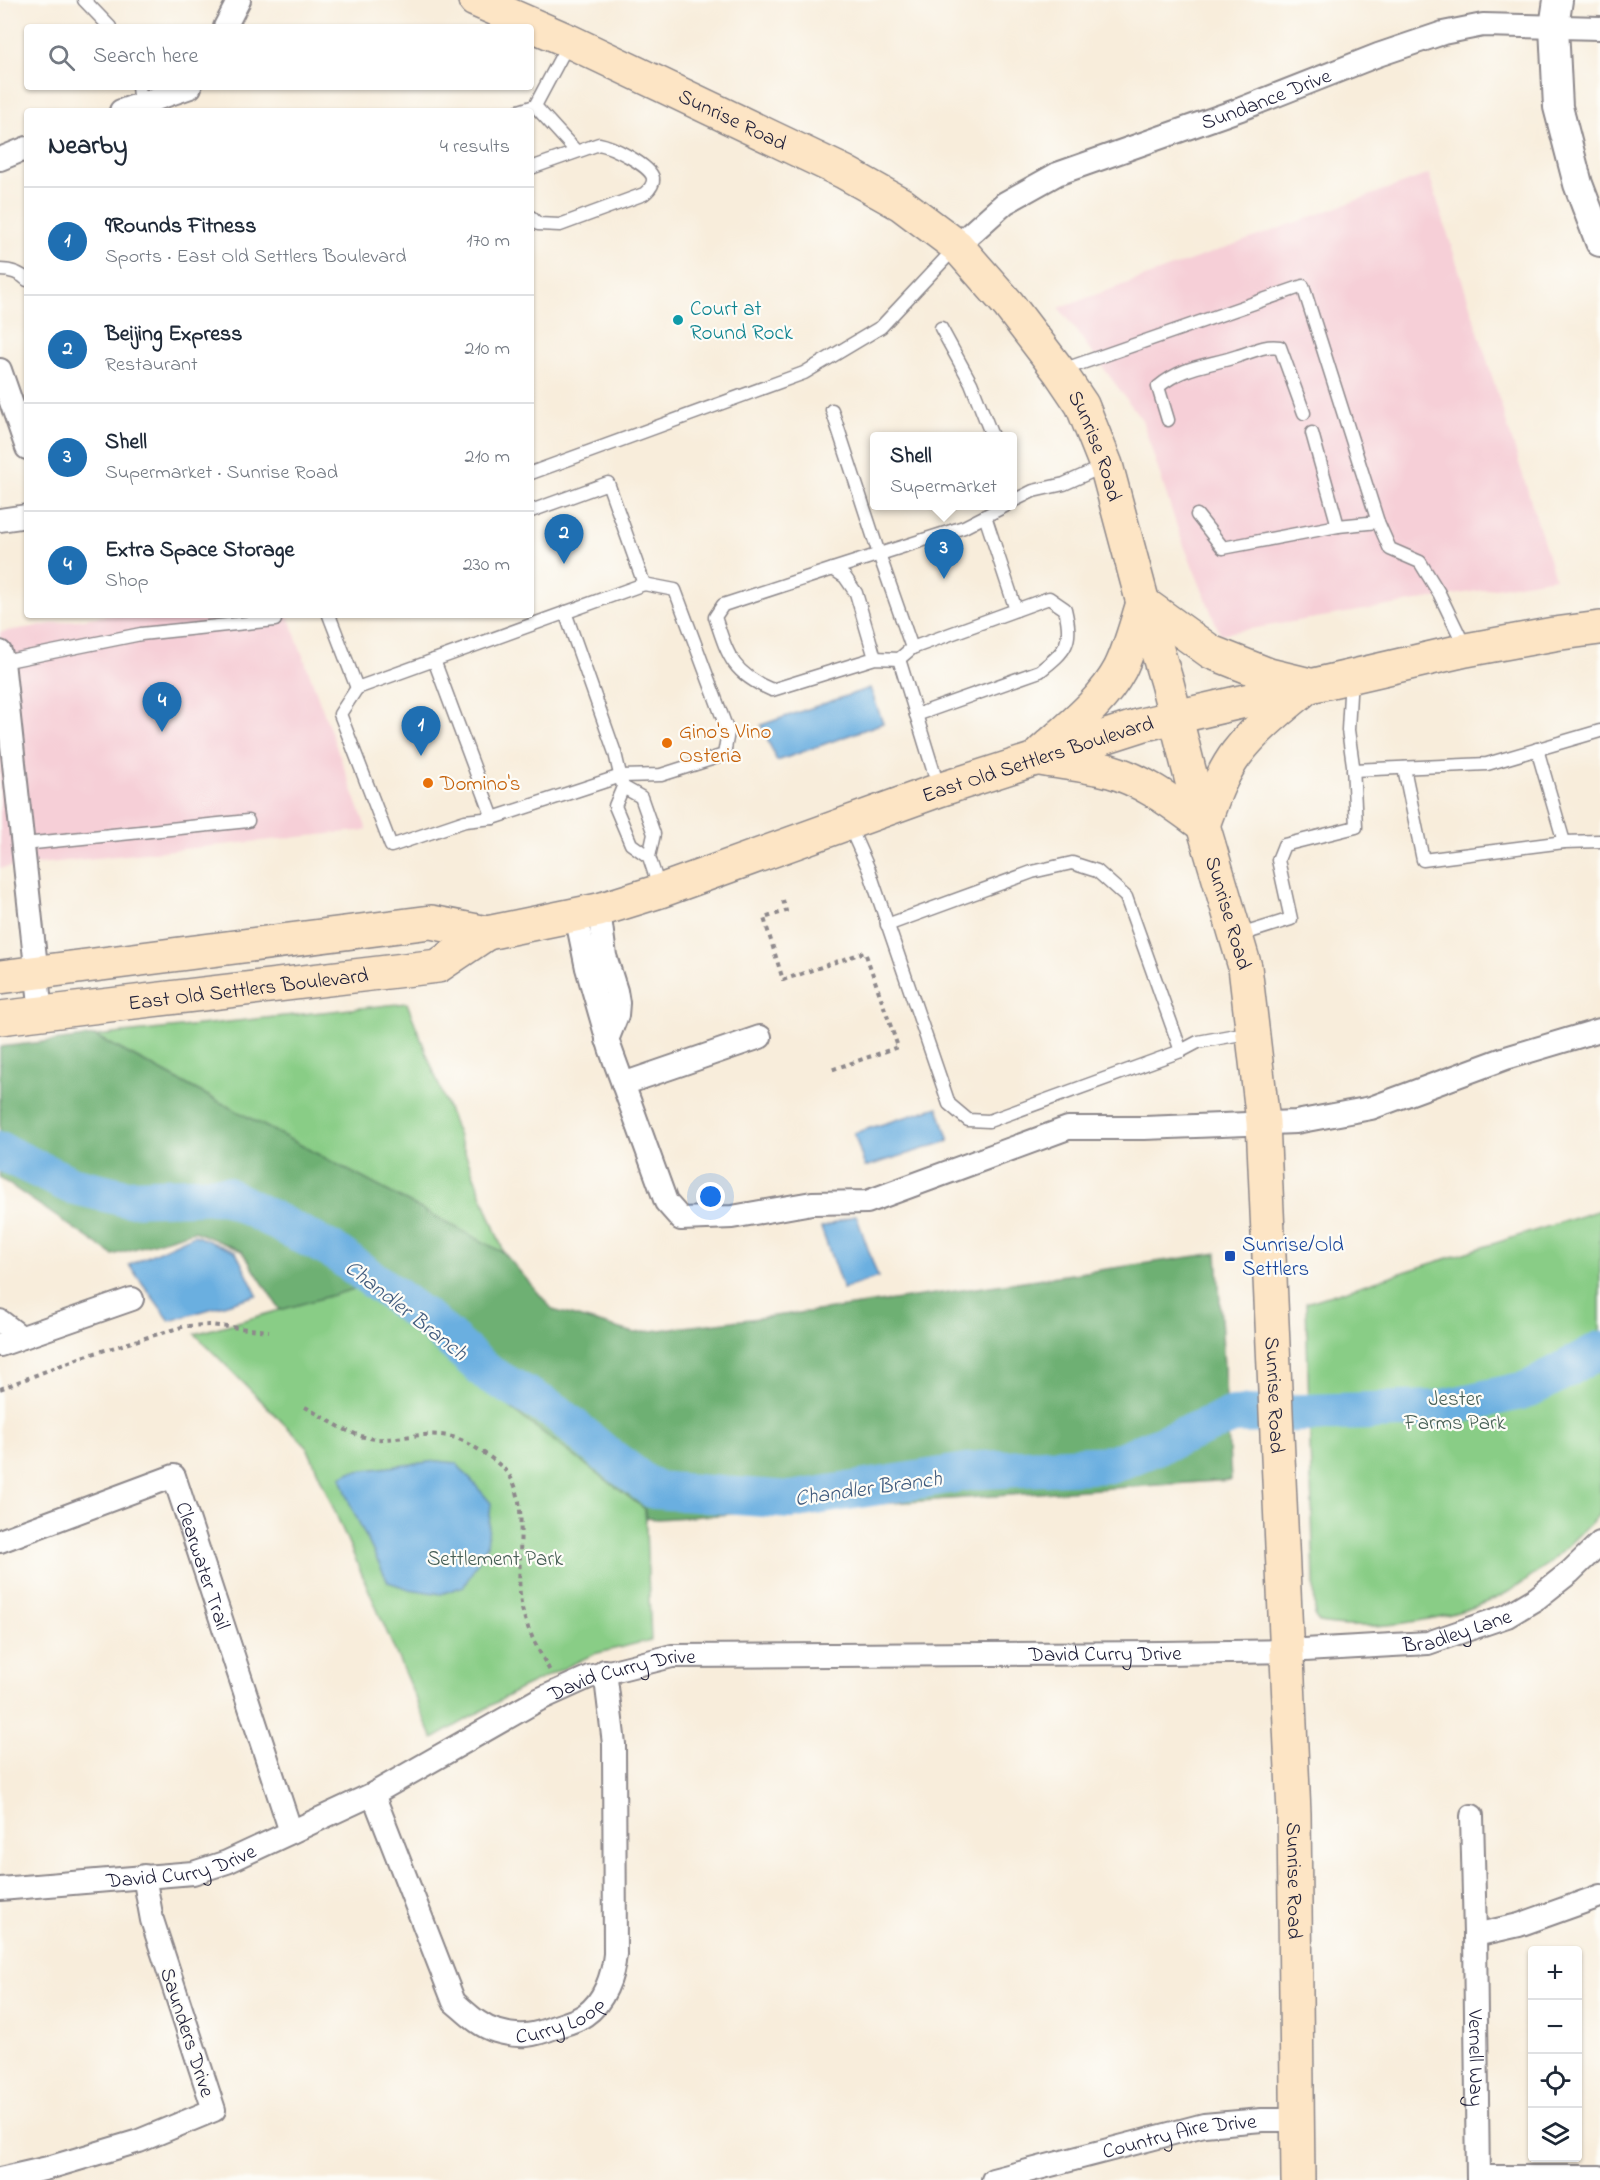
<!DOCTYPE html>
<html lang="en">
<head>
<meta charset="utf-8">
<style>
	:root { --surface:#fff; --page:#f2f2f3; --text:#1f2937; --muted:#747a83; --line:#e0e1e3; --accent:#1f6fb2 }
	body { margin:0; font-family:"Indie Flower",sans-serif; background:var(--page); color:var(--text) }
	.controls { position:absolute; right:18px; bottom:18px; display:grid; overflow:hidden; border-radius:6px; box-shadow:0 2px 4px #0004 }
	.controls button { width:54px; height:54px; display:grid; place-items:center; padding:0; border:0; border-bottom:2px solid var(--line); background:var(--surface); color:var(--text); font:30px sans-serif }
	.you { position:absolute; left:711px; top:1197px; width:21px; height:21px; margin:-15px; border:4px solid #fff; border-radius:50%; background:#1a73e8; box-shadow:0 0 0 9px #1a73e833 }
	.badge { display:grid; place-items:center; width:39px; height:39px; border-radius:50%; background:var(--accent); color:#fff; font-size:20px; font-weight:700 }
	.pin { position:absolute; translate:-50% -50px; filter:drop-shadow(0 2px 3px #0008) }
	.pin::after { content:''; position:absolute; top:32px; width:21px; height:18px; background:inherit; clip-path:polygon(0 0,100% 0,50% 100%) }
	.popup { position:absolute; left:870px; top:432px; width:147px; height:78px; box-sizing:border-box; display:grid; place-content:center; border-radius:6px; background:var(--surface); filter:drop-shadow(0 2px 4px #0005); font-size:20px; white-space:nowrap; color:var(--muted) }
	.popup b { font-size:22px; color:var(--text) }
	.popup::after { content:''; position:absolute; left:50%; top:100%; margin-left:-12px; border:12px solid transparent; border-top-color:var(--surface) }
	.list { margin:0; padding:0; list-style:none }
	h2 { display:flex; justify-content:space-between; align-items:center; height:78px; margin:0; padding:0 24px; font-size:26px }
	h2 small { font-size:20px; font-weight:400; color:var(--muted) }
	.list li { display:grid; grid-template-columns:39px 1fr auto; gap:18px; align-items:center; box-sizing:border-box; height:108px; padding:0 24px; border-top:2px solid var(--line) }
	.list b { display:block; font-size:22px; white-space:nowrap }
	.list p { margin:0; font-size:20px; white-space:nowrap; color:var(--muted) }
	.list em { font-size:20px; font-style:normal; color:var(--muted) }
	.icon { flex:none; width:33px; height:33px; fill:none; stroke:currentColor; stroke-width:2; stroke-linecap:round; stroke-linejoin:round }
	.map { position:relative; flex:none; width:1600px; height:2180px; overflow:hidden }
	.search { position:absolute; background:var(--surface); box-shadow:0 2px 4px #0004; left:24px; top:24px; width:510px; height:66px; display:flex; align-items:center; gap:15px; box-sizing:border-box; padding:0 21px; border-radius:6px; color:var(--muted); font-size:22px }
	.panel { position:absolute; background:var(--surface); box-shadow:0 2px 4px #0004; left:24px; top:108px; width:510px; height:510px; border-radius:6px }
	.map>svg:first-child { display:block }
	.built { fill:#f6cfd7 }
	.green { fill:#89cd86; stroke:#567860; stroke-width:1.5 }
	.forest { fill:#6eb073; stroke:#486957; stroke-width:1.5 }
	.water { fill:#6aafe0; stroke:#46688e; stroke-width:1.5 }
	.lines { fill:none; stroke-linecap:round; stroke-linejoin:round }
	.river { stroke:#6aafe0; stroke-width:38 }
	.service-casing { stroke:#8d888b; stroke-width:15 }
	.minor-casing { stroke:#8d888b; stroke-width:26 }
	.tertiary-casing { stroke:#8d888b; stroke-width:32 }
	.secondary-casing { stroke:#8d888b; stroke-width:36 }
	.path { stroke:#8d888b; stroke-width:4; stroke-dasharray:4.5 4.5; stroke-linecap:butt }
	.service { stroke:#fff; stroke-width:12 }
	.minor { stroke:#fff; stroke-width:22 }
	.tertiary { stroke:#fff; stroke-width:28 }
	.secondary { stroke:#fde5c5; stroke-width:33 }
	.culture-dot { fill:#0f9aa8; stroke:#fdfcf7; stroke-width:2 }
	.food-dot { fill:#e8710a; stroke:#fdfcf7; stroke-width:2 }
	.transit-dot { fill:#1a4fb4; stroke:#fdfcf7; stroke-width:2 }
	.labels { text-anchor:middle; stroke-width:4.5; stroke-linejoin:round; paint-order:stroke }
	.street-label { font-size:21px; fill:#22223b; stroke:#fdfcf7 }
	.culture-label { font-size:21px; fill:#0d838f; stroke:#fdfcf7; text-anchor:start }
	.food-label { font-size:21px; fill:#c56008; stroke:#fdfcf7; text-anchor:start }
	.transit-label { font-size:21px; fill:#164399; stroke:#fdfcf7; text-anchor:start }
	.park-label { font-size:21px; fill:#465e55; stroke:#fdfcf7 }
	.water-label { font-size:22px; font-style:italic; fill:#3f5a7d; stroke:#fdfcf7 }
</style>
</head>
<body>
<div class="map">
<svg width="1600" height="2180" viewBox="0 0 1600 2180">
	<rect width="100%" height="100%" fill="#fdfcf7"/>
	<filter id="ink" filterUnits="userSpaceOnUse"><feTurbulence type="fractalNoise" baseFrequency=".0167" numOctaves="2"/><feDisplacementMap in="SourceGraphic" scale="12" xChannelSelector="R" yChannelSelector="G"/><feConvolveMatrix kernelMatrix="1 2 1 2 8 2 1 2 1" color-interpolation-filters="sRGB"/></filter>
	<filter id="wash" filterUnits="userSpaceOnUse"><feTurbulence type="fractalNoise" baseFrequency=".008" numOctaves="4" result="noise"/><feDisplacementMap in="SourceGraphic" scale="24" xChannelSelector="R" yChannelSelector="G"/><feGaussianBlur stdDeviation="1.35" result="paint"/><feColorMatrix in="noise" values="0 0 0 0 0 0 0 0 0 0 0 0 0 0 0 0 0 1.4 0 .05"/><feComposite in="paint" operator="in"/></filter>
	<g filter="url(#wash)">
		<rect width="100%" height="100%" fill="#f8eddb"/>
		<g class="built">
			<polygon points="1429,174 1555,578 1220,634 1179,533 1142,420 1059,308"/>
			<polygon points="109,615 288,615 367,830 0,868 0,632"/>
		</g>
		<g class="green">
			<polygon points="407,1003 504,1253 95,1036"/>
			<path d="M 1600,1210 L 1600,1514 C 1574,1539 1549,1567 1518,1586 C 1469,1618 1377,1633 1320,1623 L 1315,1617 L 1306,1303 Z"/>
			<polygon points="361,1287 526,1420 645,1509 651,1640 594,1654 518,1690 433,1739 307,1447 195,1334"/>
		</g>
		<polygon class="forest" points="95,1036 504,1253 553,1310 635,1333 824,1310 1217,1253 1231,1480 658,1519 646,1518 645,1509 526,1420 361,1287 280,1310 242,1251 194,1231 113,1255 0,1178 0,1047"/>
		<g class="water">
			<polygon points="870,688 883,723 777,761 761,725"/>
			<polygon points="938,1107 949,1141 865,1167 854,1133"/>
			<polygon points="856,1215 878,1277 843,1289 821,1228"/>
			<polygon points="194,1235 236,1252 257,1295 170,1321 129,1265"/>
			<polygon points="437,1461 456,1463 491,1503 487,1546 464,1586 441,1594 409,1589 388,1582 350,1504 341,1477 350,1472"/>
		</g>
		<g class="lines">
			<polyline class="river" points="0,1151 71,1185 126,1198 225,1195 335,1252 431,1322 489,1374 556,1412 602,1451 654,1490 791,1500 979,1470 1113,1464 1233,1415 1438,1409 1530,1389 1600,1350"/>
		</g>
	</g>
	<g filter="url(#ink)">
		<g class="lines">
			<g class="service-casing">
				<g id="service">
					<polyline points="84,0 110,27"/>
					<polyline points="138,87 140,104"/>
					<polyline points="535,106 576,151"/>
					<polyline points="519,111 535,106 569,42"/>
					<path d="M 531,168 L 599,144 C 611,146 650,165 653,178 C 654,185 649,190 644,194 L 560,225 L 538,224 L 531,217"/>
					<path d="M 0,270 C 10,270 20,273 27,280"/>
					<polyline points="941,328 971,383 992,436"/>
					<polyline points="1062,370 1303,286 1378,522 1390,549 1420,562 1439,593 1466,649"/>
					<polyline points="832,410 879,554 912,648"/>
					<path d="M 1168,420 L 1158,387 C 1184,365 1209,366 1238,356 C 1255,351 1262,345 1280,347 L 1304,413"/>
					<polyline points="1312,433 1338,526"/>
					<polyline points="531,473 804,373 881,327 956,247"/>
					<polyline points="1013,501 1033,491 1064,484 1104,466"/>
					<polyline points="1197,515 1223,548 1338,526 1378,522"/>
					<polyline points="833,569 964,527 1005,506"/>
					<polyline points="565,612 615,753 622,783"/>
					<polyline points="329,615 357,688 644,584 608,483 531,511"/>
					<path d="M 875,658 L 856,593 L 845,577 L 833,569 L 723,605 L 715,617 C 728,656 732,673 772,690 L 875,658 L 899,659 L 912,648 L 1016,610 L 985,516"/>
					<polyline points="899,659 939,789"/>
					<polyline points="434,660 493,818 621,776 661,775 724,755 728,732 675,590 644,584"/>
					<polyline points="3,662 141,634 275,620"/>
					<polyline points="357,688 340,714 391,846 465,821 493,818"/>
					<path d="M 916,715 L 1040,671 C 1067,650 1073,643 1065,609 L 1049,598 L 1016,610"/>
					<polyline points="1537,749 1564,842 1600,841"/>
					<polyline points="1404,768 1423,860 1564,842"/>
					<polyline points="1353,770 1487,764 1600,731"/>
					<polyline points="849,825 869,870 949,1104 968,1120 989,1121 1181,1051 1198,1042 1252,1032"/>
					<polyline points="24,844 248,821"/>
					<polyline points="649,857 631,844 615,806 623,787 641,797 654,834 649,857 660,890"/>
					<polyline points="887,925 1032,872 1072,863 1097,871 1126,897 1181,1051"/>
					<polyline points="1237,936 1291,919 1278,860 1284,845 1356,827 1353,765 1348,730 1351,677"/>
				</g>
			</g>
			<g class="minor-casing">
				<g id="minor">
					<polyline points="225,27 239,0"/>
					<polyline points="121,111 190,87"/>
					<polyline points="0,159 27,148"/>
					<path id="s1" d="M 957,246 L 1005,203 L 1057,174 L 1241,109 L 1378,55 L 1443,33 L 1483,25 L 1600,28"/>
					<polyline points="0,370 27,448"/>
					<polyline points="0,520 27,516"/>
					<polyline points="0,652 3,662 41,1013"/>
					<polyline points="599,910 605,956 616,991 618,1003 617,1015 607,1040"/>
					<polyline points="576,915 587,968 610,1048 666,1202 681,1219 732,1217 812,1203 867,1202 1068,1128 1144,1128 1296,1122 1371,1108 1506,1058 1600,1030"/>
					<polyline points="623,1084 760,1037"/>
					<polyline points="0,1321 21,1337"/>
					<polyline points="0,1345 132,1299"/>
					<path id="s2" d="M 0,1541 L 174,1476 L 291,1832"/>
					<path id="s3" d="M 373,1794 L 454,2002 C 467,2013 479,2026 496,2031 C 520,2038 533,2036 555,2027 C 564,2024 577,2021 585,2015 C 604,2002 613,1976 615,1954 L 614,1744 L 605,1671"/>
					<path id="s4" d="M 1472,1816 L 1475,1935 L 1478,2180"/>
					<path id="s5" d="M 0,1889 L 193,1873 L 227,1862 L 373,1794 L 538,1700 L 589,1677 L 672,1656 L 1163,1653 L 1287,1651 L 1428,1643 L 1507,1616 L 1537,1598 L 1570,1572 L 1600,1543"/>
					<polyline points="1475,1935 1519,1925 1600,1896"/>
					<polyline points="1478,2177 1600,2177"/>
					<polyline points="0,2179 48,2168 139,2141 214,2110 152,1920 144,1876"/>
					<path id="s6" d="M 993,2180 L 1204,2125 L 1262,2120 L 1297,2120"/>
				</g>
			</g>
			<g class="tertiary-casing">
				<polyline id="tertiary" points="1558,0 1554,27 1558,107 1578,184 1600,242"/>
			</g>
			<g class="secondary-casing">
				<g id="secondary">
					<path id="s7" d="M 475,0 L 569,41 L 844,172 L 901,204 L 957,246 L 1008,304 L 1059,371 L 1082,405 L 1106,465 L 1143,603 L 1167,683 L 1203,825 L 1245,967 L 1263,1122 L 1294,1814 L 1298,2180"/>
					<polyline points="1143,603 1211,652 1269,675 1306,684"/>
					<path d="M 1041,753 C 1068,728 1102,703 1120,669 C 1130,649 1136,625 1143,603"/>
					<path d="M 1040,759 C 1063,763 1087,765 1110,771 C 1145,781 1174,804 1203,825 C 1212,801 1221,774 1237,753 C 1256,728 1282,708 1306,688"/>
					<path id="s8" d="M 0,977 L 431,922 L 487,933 L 599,910 L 660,891 L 939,790 L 1141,725 L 1466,650 L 1554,634 L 1600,628"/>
					<path id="s9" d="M 0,1018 L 438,966 L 487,933"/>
				</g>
			</g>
			<g class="path">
				<polyline points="783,900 786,911 764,918 783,980 865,952 898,1047 831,1070"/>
				<polyline points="0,1389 82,1357 185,1326 209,1325 269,1331"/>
				<path d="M 305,1407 C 329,1420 356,1441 384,1439 C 407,1438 429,1431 452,1437 C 464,1440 474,1447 484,1453 C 497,1462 509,1471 515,1486 C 526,1513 517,1565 520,1595 C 522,1622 537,1647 550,1671"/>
			</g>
			<use href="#service" class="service"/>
			<use href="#minor" class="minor"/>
			<use href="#tertiary" class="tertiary"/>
			<use href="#secondary" class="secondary"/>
		</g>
	</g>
	<circle class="culture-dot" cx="678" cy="320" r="6"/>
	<g class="food-dot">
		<circle cx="667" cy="743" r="6"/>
		<circle cx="428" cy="783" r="6"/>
	</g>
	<rect class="transit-dot" x="1224" y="1250" width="12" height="12" rx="3"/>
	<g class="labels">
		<g class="street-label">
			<text dy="7" stroke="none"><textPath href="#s1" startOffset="346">Sundance Drive</textPath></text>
			<text dy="7" stroke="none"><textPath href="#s7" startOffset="284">Sunrise Road</textPath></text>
			<text dy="7" stroke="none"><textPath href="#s7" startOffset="788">Sunrise Road</textPath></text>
			<text dy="7" stroke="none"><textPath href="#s8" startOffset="1070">East Old Settlers Boulevard</textPath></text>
			<text dy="7" stroke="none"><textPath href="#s7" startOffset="1274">Sunrise Road</textPath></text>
			<text dy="7" stroke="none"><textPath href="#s9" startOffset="250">East Old Settlers Boulevard</textPath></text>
			<text dy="7" stroke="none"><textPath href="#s7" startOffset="1760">Sunrise Road</textPath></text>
			<text dy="7" stroke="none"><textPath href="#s2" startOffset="280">Clearwater Trail</textPath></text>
			<text dy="7" stroke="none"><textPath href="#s5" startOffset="1509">Bradley Lane</textPath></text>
			<text dy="7" stroke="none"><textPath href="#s5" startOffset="1155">David Curry Drive</textPath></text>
			<text dy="7" stroke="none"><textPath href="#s5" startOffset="669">David Curry Drive</textPath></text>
			<text dy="7" stroke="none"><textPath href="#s5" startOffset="183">David Curry Drive</textPath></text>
			<text dy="7" stroke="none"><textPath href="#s7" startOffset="2246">Sunrise Road</textPath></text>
			<text dy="7" stroke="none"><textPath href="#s3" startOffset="342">Curry Loop</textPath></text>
			<text transform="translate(188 2032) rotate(72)" y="7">Saunders Drive</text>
			<text dy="7" stroke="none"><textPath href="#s4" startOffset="242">Vernell Way</textPath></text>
			<text dy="7" stroke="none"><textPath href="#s6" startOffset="192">Country Aire Drive</textPath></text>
		</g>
		<g class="culture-label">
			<text x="690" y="315">Court at<tspan x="690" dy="24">Round Rock</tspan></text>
		</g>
		<g class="food-label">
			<text x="679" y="738">Gino's Vino<tspan x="679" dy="24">Osteria</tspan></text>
			<text x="440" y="790">Domino's</text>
		</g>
		<g class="transit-label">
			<text x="1242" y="1251">Sunrise/Old<tspan x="1242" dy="24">Settlers</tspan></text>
		</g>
		<g class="park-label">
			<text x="1455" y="1405">Jester<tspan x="1455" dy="24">Farms Park</tspan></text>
			<text x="495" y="1565">Settlement Park</text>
		</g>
		<g class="water-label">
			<text transform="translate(407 1309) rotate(38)" y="8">Chandler Branch</text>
			<text transform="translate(868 1487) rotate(-8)" y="8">Chandler Branch</text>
		</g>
	</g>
</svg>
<div class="controls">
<button>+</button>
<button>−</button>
<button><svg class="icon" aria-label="locate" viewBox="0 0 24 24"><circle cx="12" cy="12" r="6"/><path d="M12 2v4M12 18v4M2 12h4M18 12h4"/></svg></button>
<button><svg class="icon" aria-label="layers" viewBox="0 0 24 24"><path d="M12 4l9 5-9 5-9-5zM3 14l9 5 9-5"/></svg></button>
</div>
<div class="you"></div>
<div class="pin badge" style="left:421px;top:756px">1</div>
<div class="pin badge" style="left:564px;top:564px">2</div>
<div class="pin badge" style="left:944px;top:579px">3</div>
<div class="popup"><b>Shell</b>Supermarket</div>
<div class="pin badge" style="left:162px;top:732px">4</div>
<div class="search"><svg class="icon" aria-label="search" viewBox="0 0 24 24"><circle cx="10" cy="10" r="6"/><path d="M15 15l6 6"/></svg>Search here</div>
<section class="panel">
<h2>Nearby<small>4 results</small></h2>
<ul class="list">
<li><span class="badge">1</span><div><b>9Rounds Fitness</b><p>Sports · East Old Settlers Boulevard</p></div><em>170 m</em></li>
<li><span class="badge">2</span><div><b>Beijing Express</b><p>Restaurant</p></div><em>210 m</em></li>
<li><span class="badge">3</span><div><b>Shell</b><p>Supermarket · Sunrise Road</p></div><em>210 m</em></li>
<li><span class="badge">4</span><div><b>Extra Space Storage</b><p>Shop</p></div><em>230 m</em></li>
</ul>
</section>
</div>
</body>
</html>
